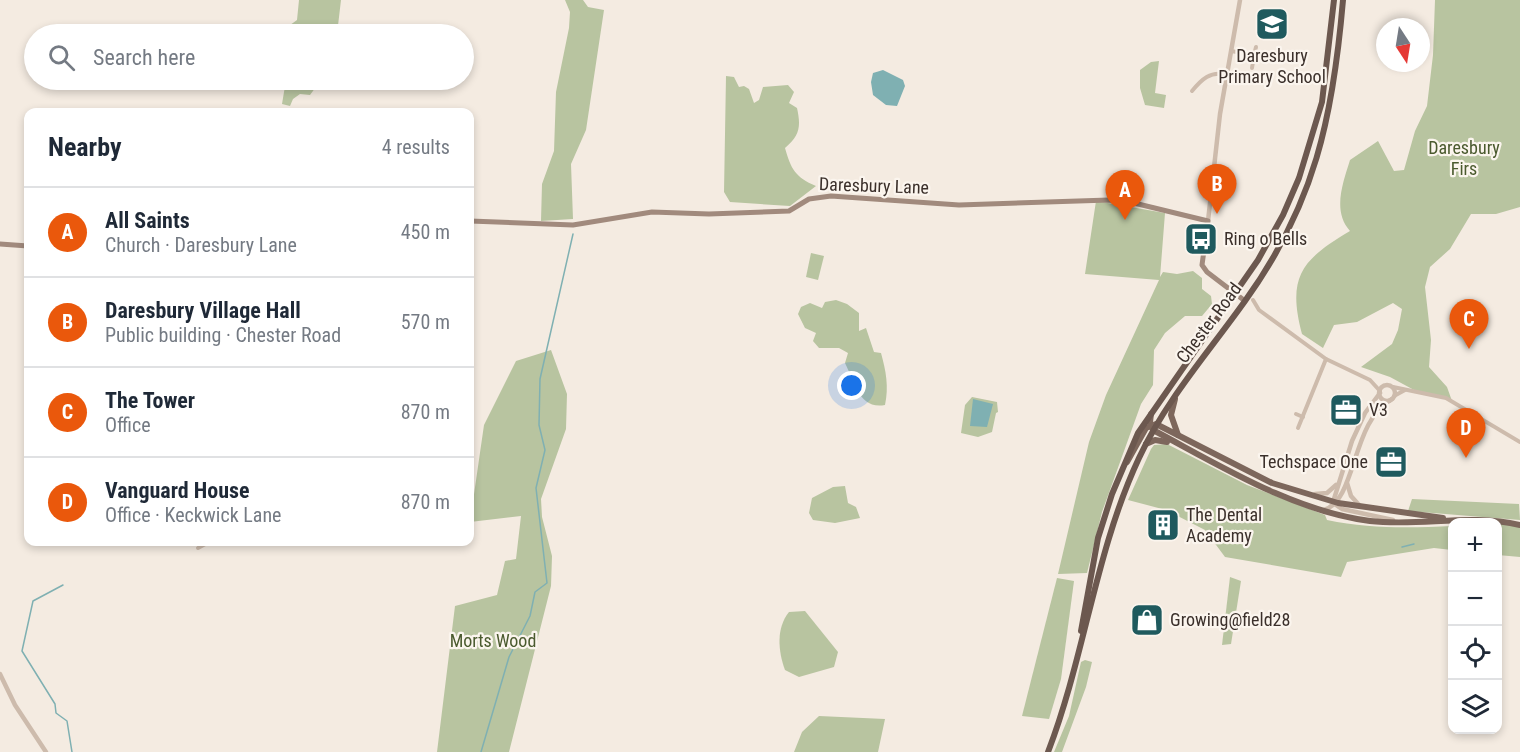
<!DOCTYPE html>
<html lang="en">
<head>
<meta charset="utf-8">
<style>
	:root { --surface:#fff; --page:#f2f2f3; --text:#1f2937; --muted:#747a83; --line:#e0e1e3; --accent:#ea580c }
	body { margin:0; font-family:"Roboto Condensed",sans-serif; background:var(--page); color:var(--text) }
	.controls { position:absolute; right:18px; bottom:18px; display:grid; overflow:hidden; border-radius:12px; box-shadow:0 3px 9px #0003 }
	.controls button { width:54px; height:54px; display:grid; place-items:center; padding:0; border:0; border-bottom:2px solid var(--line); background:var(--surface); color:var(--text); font:30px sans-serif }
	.compass { position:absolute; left:1376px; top:18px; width:54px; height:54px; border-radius:50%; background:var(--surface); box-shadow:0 3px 9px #0003; rotate:168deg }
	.you { position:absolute; left:852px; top:386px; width:21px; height:21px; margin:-15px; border:4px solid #fff; border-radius:50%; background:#1a73e8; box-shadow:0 0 0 9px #1a73e833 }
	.badge { display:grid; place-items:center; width:39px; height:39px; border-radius:50%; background:var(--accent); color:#fff; font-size:20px; font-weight:700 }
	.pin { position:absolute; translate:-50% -50px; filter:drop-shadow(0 2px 3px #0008) }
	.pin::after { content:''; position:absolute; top:32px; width:21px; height:18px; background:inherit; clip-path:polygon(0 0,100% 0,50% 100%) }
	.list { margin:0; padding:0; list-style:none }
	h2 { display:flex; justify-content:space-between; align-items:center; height:78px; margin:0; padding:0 24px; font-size:26px }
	h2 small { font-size:20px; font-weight:400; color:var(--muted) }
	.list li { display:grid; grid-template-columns:39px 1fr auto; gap:18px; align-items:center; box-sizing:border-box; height:90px; padding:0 24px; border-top:2px solid var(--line) }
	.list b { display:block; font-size:22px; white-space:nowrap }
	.list p { margin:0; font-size:20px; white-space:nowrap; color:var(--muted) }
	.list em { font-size:20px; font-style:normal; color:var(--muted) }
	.icon { flex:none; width:33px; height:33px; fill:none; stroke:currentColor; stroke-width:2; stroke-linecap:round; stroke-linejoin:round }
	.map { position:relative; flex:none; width:1520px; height:752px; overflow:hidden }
	.search { position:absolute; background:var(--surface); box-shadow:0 3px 9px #0003; left:24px; top:24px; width:450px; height:66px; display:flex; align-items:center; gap:15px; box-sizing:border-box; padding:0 21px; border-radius:33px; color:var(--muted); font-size:22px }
	.panel { position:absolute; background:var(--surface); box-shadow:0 3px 9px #0003; left:24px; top:108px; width:450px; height:438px; border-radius:12px }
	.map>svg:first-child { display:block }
	.green { fill:#b8c4a0 }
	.water { fill:#7fb0b2 }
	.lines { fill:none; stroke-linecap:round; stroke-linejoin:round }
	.stream { stroke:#7fb0b2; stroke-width:1.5 }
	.minor { stroke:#cdbbac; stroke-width:4 }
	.tertiary { stroke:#cdbbac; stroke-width:4.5 }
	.secondary { stroke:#a18a7d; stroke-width:5 }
	.primary { stroke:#7d675c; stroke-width:6 }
	.trunk { stroke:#6c584f; stroke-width:6 }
	.labels { text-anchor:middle; stroke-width:4.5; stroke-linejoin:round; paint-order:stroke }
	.poi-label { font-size:18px; fill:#3b302b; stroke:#fbf5ee; text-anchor:start }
	.park-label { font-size:18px; fill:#4a5a2e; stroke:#fbf5ee }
	.street-label { font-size:18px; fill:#3b302b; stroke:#fbf5ee }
</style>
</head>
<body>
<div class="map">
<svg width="1520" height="752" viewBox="0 0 1520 752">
	<rect width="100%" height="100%" fill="#f4ebe1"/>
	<g class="green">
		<polygon points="299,0 341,0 337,34 285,34 286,28 297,20"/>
		<polygon points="565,0 583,0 588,7 604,10 586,130 571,164 573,219 541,221 542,184 554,151 556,92 569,28 570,12"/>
		<path d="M 1435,0 L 1520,0 L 1520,207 L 1496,214 L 1471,214 L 1450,249 L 1430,267 L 1425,287 L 1431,340 L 1429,367 L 1447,387 L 1452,401 L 1414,390 L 1390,377 L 1361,367 L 1392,344 L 1398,330 L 1402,309 L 1393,303 L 1357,322 L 1334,325 L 1323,348 L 1302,334 C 1287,277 1301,260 1350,231 C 1332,211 1343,183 1350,160 L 1378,141 L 1394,171 L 1404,170 L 1415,131 L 1427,106 L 1433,55 Z"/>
		<polygon points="1159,61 1155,93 1166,95 1164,108 1145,105 1140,88 1140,70 1151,62"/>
		<path d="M 726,76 L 734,77 L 739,87 L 744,86 L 749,89 L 754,103 L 759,100 L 763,87 L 788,85 L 794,92 L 789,103 L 797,108 C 801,126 800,136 785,148 C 791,169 795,177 816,186 L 790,206 L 730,202 L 724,192 Z"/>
		<polygon points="286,80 321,80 310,95 300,94 293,99 290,106 282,104"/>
		<polygon points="1096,201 1165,213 1160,277 1163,272 1177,274 1193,271 1202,278 1202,289 1211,296 1212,304 1202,316 1185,316 1165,333 1154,350 1153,385 1141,404 1102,512 1087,573 1058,574 1089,442 1106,395 1159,280 1085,274"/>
		<polygon points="811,253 824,256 818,280 806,277"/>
		<path d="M 836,300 L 847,304 L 859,313 L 859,331 L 866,328 L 874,352 L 881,353 C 886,371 889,387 885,405 C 859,410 854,381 845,363 L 848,353 L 839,348 L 819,348 L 813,341 L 816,333 L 805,328 L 798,314 L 801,307 L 810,303 L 822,308 L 825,302 Z"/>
		<polygon points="551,350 567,394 566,429 541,499 542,517 552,556 551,586 509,752 437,752 455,606 497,595 505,561 516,559 521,516 470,522 484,425 516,361"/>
		<polygon points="972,397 997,402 998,412 996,413 992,432 978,437 961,433 965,405"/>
		<path d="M 1167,444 L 1247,485 L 1325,515 L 1327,520 C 1370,529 1410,528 1452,526 L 1452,550 L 1434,548 L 1347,562 L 1341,577 L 1225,557 L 1205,530 L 1166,510 L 1128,500 L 1151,449 L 1154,445 Z"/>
		<polygon points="845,486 848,503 856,507 860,518 835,523 813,520 809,513 812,498 833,487"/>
		<polygon points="1412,499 1519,504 1520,520 1408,511"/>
		<polygon points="1498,523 1520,525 1520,557 1498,555"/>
		<polygon points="1230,577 1241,581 1231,644 1222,645"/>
		<polygon points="1057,578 1074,581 1061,679 1049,719 1022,716"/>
		<path d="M 805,611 L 838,652 L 834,667 L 799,677 L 785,670 C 778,651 776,628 789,612 Z"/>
		<polygon points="1085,660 1092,662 1086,687 1062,752 1054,752 1069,716 1081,662"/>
		<polygon points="819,716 885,719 878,752 794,752 802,732"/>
	</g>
	<g class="water">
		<polygon points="883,70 903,80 905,86 897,106 886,105 873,95 871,82 873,73"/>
		<polygon points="973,399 993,404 987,427 970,426"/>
	</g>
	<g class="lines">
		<g class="stream">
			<polyline points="1402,547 1414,544"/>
			<polyline points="63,585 33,601 22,651 55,704 56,713 67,721 72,752"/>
			<polyline points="481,752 509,657 530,616 535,592 547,583 536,488 545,450 539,425 540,379 573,234"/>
		</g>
		<g class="minor">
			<polyline points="1231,51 1254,55 1252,68"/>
			<polyline points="1254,55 1256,47"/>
			<path d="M 1192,91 C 1201,80 1211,70 1226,75"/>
			<polyline points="1253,300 1259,310 1326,359 1370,380 1380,391"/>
			<polyline points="1393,387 1446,398 1520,442"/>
			<polyline points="1394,396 1405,390"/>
			<polyline points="1296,414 1303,417"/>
			<polyline points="1298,428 1326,359"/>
			<polyline points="198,548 209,542"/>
		</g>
		<g class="tertiary">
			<polyline points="1208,221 1220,114 1240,0"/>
			<circle cx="1387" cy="393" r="8"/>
			<polyline points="1380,393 1365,413 1352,441 1334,499 1336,505 1342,509 1393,520"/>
			<polyline points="1347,483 1351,496 1360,506"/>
			<polyline points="1315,494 1327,493 1336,485"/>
			<path d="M 1324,510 C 1357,500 1351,421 1392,399"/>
			<polyline points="0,674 15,705 46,752"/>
		</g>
		<g class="secondary">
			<polyline points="470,221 573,225 652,212 709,214 789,211 809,199 831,196 959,205 1109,200 1134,203 1208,221 1202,265 1207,272 1245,301"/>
			<polyline points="0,244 28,246"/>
		</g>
		<g class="primary">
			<polyline points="1175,399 1171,415 1178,435"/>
			<path d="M 1151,414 L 1150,422 L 1153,430 C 1221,466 1293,511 1370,521 C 1420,527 1470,513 1520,525"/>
			<polyline points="1146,444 1155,440 1167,442"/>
			<polyline points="1127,462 1146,428 1156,424 1272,483 1338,503 1443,518"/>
		</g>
		<g class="trunk">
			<polyline points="1081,631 1098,538 1112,494 1138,433 1258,260 1283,215 1299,178 1322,102 1334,0"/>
			<path d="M 1048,752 C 1085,656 1095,552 1139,458 C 1166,400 1208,353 1245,301 C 1315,204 1333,117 1343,0"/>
		</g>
	</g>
	<defs>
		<g id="school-square" transform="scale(1.725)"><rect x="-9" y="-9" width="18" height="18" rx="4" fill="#1f5a5e" stroke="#fbf5ee"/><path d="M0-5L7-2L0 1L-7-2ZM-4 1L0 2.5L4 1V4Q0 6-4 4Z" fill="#fff"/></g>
		<g id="bus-square" transform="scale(1.725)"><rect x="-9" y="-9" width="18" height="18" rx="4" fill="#1f5a5e" stroke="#fbf5ee"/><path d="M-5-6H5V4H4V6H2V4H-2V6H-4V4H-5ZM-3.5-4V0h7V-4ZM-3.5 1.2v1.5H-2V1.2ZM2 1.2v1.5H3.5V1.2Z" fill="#fff"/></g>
		<g id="office-square" transform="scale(1.725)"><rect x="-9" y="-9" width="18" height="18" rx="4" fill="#1f5a5e" stroke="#fbf5ee"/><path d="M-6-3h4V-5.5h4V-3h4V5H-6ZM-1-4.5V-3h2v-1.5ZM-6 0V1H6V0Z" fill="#fff"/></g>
		<g id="building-square" transform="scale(1.725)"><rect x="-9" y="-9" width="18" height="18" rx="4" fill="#1f5a5e" stroke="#fbf5ee"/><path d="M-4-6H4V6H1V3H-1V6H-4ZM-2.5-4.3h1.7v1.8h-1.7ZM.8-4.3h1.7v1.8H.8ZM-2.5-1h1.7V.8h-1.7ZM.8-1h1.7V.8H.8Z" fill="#fff"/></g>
		<g id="shop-square" transform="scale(1.725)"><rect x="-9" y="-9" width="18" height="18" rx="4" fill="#1f5a5e" stroke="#fbf5ee"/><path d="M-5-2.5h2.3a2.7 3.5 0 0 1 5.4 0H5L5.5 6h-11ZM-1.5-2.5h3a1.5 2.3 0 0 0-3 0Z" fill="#fff"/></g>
	</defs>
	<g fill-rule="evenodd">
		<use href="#school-square" x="1272" y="24"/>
		<use href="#bus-square" x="1201" y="239"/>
		<use href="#office-square" x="1346" y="410"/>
		<use href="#office-square" x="1391" y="462"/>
		<use href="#building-square" x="1163" y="525"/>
		<use href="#shop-square" x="1147" y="620"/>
	</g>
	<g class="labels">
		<g class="poi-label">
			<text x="1272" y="62" text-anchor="middle">Daresbury<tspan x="1272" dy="21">Primary School</tspan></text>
			<text x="1224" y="245">Ring o Bells</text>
			<text x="1369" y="416">V3</text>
			<text x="1368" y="468" text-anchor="end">Techspace One</text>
			<text x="1186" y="521">The Dental<tspan x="1186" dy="21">Academy</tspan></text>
			<text x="1170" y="626">Growing@field28</text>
		</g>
		<g class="park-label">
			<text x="1464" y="154">Daresbury<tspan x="1464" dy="21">Firs</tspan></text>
			<text x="493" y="647">Morts Wood</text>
		</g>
		<g class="street-label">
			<text transform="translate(874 186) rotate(2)" y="6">Daresbury Lane</text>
			<text transform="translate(1209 323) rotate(-53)" y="6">Chester Road</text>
		</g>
	</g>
</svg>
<div class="controls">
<button>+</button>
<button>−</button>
<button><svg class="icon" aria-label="locate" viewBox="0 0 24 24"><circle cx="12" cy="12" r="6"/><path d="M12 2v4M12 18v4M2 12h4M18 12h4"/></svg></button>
<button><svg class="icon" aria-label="layers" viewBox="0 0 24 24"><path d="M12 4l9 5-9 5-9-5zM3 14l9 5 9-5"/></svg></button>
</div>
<svg class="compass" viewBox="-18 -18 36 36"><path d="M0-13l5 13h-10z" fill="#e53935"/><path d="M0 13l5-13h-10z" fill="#747a83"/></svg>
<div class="you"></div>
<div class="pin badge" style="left:1125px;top:220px">A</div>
<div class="pin badge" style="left:1217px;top:214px">B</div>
<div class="pin badge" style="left:1469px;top:349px">C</div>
<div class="pin badge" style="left:1466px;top:458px">D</div>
<div class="search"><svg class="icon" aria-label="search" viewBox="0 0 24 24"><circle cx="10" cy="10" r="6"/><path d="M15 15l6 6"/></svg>Search here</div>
<section class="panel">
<h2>Nearby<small>4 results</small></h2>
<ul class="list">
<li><span class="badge">A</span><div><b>All Saints</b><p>Church · Daresbury Lane</p></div><em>450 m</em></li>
<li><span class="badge">B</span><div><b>Daresbury Village Hall</b><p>Public building · Chester Road</p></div><em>570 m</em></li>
<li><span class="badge">C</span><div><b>The Tower</b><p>Office</p></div><em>870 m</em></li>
<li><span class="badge">D</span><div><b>Vanguard House</b><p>Office · Keckwick Lane</p></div><em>870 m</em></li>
</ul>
</section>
</div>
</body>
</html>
